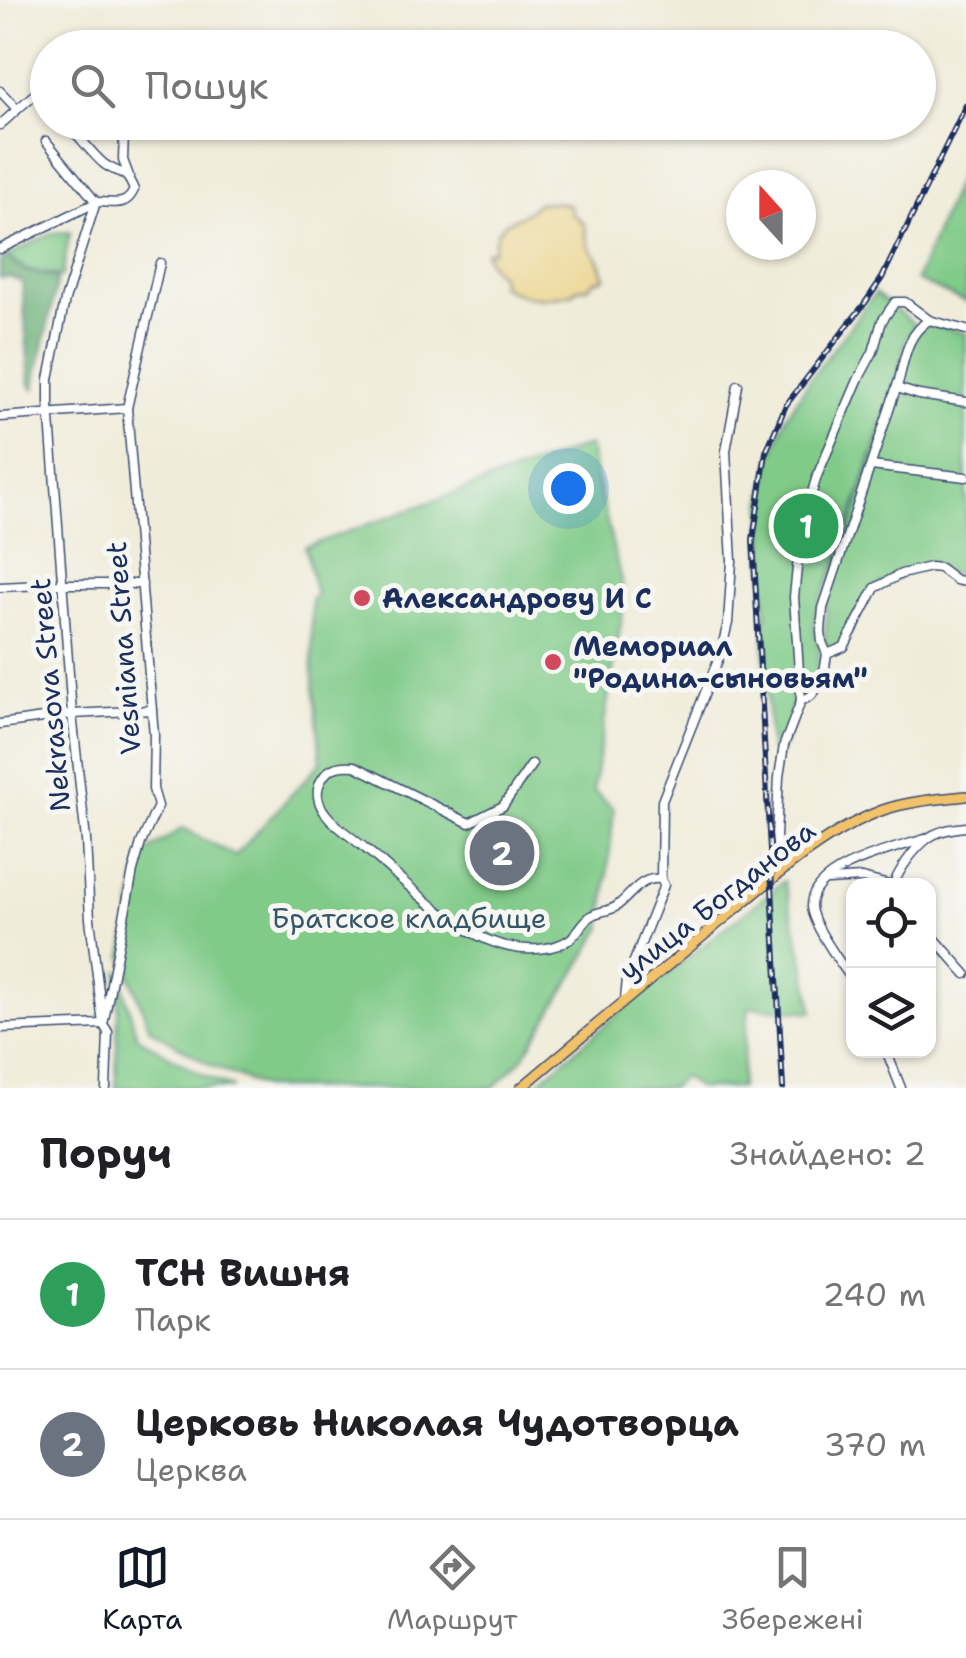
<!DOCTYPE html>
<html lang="uk">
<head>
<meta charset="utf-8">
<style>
	:root { --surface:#fff; --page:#f2f2f2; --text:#202124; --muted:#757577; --line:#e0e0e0; --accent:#111827 }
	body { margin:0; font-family:"Shantell Sans",sans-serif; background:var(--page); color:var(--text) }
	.controls { position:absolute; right:30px; bottom:30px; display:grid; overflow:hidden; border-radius:20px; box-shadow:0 2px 8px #0004 }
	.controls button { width:90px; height:90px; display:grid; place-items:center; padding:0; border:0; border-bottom:2px solid var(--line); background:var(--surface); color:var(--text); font:50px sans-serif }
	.compass { position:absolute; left:726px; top:170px; width:90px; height:90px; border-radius:50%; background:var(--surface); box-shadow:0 2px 8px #0004; rotate:339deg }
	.you { position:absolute; left:568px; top:488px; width:35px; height:35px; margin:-25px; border:8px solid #fff; border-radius:50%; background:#1a73e8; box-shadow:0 0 0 15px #1a73e833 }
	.badge { display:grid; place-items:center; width:65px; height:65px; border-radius:50%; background:var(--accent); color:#fff; font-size:32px; font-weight:700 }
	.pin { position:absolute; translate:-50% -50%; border:5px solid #fff; box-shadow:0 2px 10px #0006 }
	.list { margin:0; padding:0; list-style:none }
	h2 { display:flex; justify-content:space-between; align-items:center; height:130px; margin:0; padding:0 40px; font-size:42px }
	h2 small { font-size:32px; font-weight:400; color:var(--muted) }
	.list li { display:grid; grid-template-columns:65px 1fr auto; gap:30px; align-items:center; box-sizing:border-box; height:150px; padding:0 40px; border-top:2px solid var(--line) }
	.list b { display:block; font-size:38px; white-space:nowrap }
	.list p { margin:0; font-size:32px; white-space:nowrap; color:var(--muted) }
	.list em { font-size:32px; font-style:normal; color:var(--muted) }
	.icon { flex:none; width:55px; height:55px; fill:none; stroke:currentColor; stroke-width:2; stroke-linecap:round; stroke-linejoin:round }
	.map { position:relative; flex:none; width:966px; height:1088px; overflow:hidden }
	.search { position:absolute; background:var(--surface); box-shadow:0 2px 8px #0004; left:30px; right:30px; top:30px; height:110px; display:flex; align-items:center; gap:25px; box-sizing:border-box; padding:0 35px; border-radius:55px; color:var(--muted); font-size:38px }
	.sheet { height:430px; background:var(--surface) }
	nav { display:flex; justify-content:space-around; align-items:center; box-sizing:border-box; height:140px; border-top:2px solid var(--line); background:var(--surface); font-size:28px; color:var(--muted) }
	nav a { display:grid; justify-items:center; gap:5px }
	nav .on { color:var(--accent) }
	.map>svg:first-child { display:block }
	.green { fill:#81cb89; stroke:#4e7d74; stroke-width:2.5 }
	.forest { fill:#68af75; stroke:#426f6a; stroke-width:2.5 }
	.sand { fill:#eeda9e; stroke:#84847e; stroke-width:2.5 }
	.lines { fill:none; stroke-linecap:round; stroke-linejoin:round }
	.minor-casing { stroke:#3b4b70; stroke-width:11 }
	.major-casing { stroke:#3b4b70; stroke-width:12 }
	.minor { stroke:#fff; stroke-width:8 }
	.major { stroke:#f2c26a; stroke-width:9 }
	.rail-casing { stroke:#1b2f5e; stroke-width:6 }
	.rail { stroke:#f6f6f2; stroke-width:2.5; stroke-dasharray:8; stroke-linecap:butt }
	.poi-dot { fill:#d1495b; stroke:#f6f6f2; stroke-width:4 }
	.labels { text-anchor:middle; stroke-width:10; stroke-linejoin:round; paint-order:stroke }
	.poi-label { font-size:28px; font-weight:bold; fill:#1b2f5e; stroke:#f6f6f2; text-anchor:start }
	.street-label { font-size:28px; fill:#1b2f5e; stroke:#f6f6f2 }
	.park-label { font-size:28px; fill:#345669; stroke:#f6f6f2 }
</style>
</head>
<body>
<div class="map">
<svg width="966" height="1088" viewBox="0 0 966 1088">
	<rect width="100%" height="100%" fill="#f6f6f2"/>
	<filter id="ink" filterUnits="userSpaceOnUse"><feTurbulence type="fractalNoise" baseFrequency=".01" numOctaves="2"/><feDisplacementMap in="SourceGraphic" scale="20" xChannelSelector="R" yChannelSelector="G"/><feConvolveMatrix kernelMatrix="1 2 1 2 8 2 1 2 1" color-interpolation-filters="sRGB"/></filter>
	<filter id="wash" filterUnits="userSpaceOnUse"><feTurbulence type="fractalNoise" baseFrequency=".0048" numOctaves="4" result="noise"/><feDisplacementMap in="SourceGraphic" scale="40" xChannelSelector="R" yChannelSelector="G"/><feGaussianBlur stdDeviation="2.25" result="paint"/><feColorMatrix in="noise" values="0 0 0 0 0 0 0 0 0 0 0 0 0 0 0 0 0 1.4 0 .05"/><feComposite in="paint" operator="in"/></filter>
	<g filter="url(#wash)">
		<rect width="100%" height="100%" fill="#f0ecd9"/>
		<g class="green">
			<polygon points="966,160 966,302 916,280"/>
			<polygon points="70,232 62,276 26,270 7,256 52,233"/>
			<polygon points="875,293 915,325 906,342 896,382 840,554 816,612 814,626 820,652 814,687 805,696 794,700 792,710 793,720 781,752 770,750 764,637 766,614 763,529 764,497 772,456 787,415 809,381"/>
			<polygon points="929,324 966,333 966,580 930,564 874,587 843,644 830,651 824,642 827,600 907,356 918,331"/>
			<polygon points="589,445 625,598 593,790 614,809 602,929 522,1059 493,1088 266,1088 212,1066 150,1029 123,957 141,856 183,828 235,856 321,762 313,680 311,599 316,595 305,547"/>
			<polygon points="784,881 806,969 813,1012 749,1007 740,1088 699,1088 682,1077 671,1088 531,1088 631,1003"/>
			<polygon points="119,970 137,1037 202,1075 233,1088 116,1088"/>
		</g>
		<polygon class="forest" points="6,257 26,271 58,278 34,389 30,385 22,282 9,277 0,278 0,260"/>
		<path class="sand" d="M 554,202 L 567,204 L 571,208 L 571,214 L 577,217 L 584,224 L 589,247 L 599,260 L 605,278 L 594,281 L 587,288 L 578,288 L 574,293 C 547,300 523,300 500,285 L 501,277 L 490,265 L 485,253 L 487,251 L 493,251 C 498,212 515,227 537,203 Z"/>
	</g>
	<g filter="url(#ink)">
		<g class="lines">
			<g class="minor-casing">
				<g id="minor">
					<polyline points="0,91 17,109"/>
					<polyline points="121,122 124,132 123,160 129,176"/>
					<polyline points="0,125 48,82"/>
					<path d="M 70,127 C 81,138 92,154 104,164 C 120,176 125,167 134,190 C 125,209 113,201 96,202"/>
					<polyline points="46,141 96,202"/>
					<polyline points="96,202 65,300 49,379 49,405 72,714 86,840 90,919 103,1024 108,1032 106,1088"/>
					<polyline points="0,249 95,203"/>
					<polyline points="897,388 919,395 966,402"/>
					<polyline points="0,417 127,408"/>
					<polyline points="871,466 966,477"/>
					<polyline points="0,587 62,584 142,584"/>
					<polyline points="827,654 844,647 875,588 901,574 930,567 940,568 956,580 966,582"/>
					<polyline points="801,701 794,597 801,529 817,476 858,380 873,352 882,321 895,302 905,302 929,320"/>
					<polyline points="0,724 72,714 152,710"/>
					<path d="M 532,764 L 503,806 L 469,823 L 355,766 C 342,765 329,766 322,779 C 315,790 317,803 326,814 C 336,827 353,838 366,849 C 407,883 457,936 510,947 C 528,951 555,950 570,939 C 578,933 582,922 591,916 C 599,910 611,912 618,905 C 633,893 641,876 661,879 L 664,885 L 627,979 L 625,1000"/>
					<path d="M 786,868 L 778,851 L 776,836 L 779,777 L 784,745 L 801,701 L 811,696 L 820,685 L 825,667 L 827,654 L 822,642 L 821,631 L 823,608 L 899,380 C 905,356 907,335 929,320 L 966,330"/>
					<polyline points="661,879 662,801 720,655 728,623 732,561 726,451 738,385"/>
					<path d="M 828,880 L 862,878 L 893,886 C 899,870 913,850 927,839 C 937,831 953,828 966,827"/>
					<polyline points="928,931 966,974"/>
					<path d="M 854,982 C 843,967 811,923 811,906 C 811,866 898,848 928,838"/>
					<polyline points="104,1020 133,871 141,843 158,806 153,789 154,735 127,408 160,263"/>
					<polyline points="0,1028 103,1024"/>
					<polyline points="886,1050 901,1088"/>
				</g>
			</g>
			<g class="major-casing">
				<path id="major" d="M 521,1088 C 587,1032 654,977 720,922 C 769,882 823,832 883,810 C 909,801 939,799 966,796"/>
			</g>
			<use href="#minor" class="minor"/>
			<use href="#major" class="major"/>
			<g class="rail-casing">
				<polyline id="rail" points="783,1088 753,540 766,452 786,405 865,303 882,278 966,105"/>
			</g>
			<use href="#rail" class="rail"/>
		</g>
	</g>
	<g class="poi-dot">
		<circle cx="362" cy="598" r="10"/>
		<circle cx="553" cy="662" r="10"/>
	</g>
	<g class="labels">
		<g class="poi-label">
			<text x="382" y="608">Александрову И С</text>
			<text x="573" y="656">Мемориал<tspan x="573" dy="32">"Родина-сыновьям"</tspan></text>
		</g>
		<g class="street-label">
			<text transform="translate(123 648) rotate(-94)" y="10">Vesniana Street</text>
			<text transform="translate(50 695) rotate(-95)" y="10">Nekrasova Street</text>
			<text transform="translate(717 900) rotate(-38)" y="10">улица Богданова</text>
		</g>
		<g class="park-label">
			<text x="409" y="928">Братское кладбище</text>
		</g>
	</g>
</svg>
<div class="controls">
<button><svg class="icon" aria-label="locate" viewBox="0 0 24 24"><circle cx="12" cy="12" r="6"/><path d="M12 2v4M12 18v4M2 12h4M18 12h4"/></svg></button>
<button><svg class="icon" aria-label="layers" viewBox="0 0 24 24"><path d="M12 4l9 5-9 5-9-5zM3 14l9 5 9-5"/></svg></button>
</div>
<svg class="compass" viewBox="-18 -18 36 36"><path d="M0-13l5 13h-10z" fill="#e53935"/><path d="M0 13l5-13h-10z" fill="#757577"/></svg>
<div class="you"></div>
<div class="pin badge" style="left:806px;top:526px;background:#2e9e5b">1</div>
<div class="pin badge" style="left:502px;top:853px;background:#6b7280">2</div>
<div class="search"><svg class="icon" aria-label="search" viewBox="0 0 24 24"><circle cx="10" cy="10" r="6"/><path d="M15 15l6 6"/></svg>Пошук</div>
</div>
<section class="sheet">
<h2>Поруч<small>Знайдено: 2</small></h2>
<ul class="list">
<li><span class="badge" style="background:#2e9e5b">1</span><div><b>ТСН Вишня</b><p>Парк</p></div><em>240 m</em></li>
<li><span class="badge" style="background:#6b7280">2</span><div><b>Церковь Николая Чудотворца</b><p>Церква</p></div><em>370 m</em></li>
</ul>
</section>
<nav>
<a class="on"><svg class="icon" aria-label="map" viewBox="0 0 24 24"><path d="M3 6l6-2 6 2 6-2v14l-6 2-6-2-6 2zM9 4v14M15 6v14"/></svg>Карта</a>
<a><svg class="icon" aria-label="directions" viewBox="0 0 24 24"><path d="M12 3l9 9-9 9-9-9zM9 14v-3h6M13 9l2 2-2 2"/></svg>Маршрут</a>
<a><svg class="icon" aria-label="saved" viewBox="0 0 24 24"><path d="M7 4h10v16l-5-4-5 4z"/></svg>Збережені</a>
</nav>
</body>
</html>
